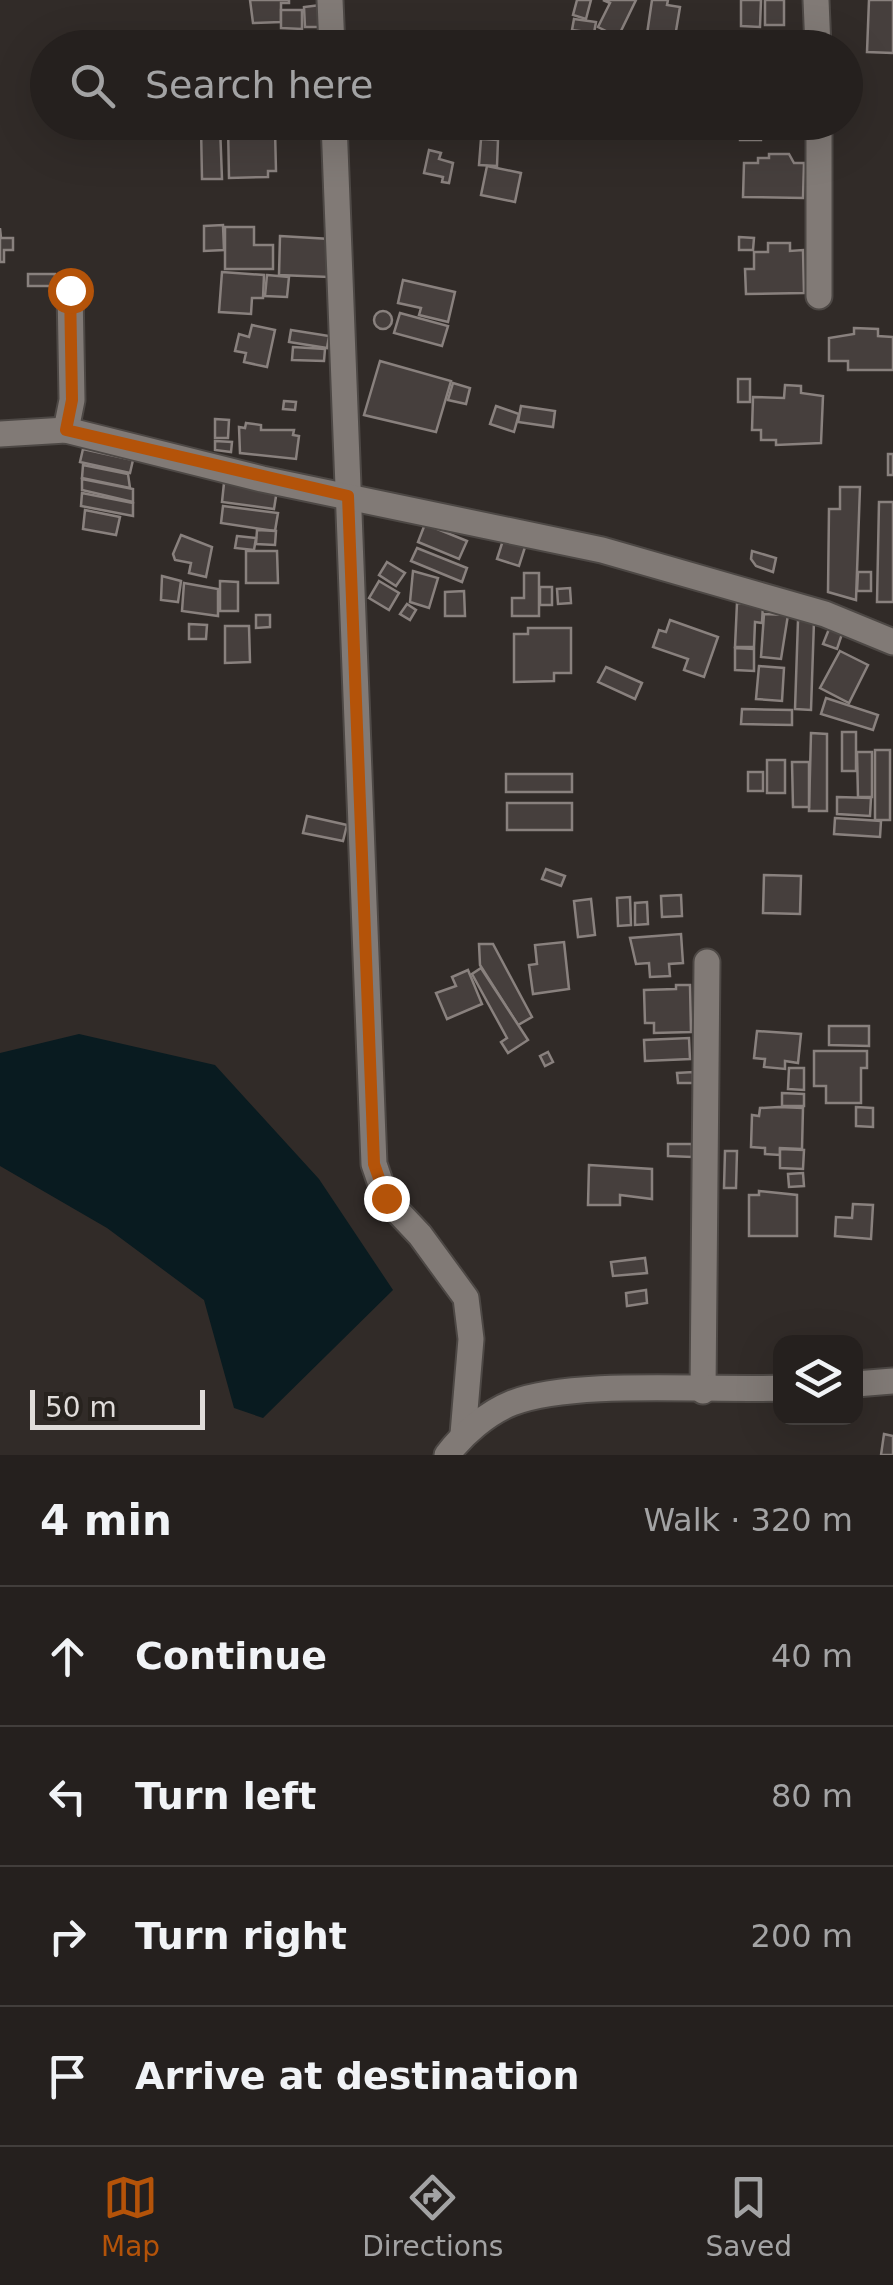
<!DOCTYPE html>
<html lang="en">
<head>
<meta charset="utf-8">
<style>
	:root { --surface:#25201e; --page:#312d2b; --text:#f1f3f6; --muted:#a3a3a4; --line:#423e3c; --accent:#b45309 }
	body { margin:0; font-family:"DejaVu Sans",sans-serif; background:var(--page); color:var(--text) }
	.controls { position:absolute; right:30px; bottom:30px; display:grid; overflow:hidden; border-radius:20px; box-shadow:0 10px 40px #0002 }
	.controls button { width:90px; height:90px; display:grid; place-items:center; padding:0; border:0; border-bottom:2px solid var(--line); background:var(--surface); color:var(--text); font:50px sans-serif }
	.scale { position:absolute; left:30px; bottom:25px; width:175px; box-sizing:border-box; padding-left:10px; border:5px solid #e0dcda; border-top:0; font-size:28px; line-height:35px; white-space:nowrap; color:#e0dcda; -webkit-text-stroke:8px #27221e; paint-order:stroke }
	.stop { position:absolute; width:30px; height:30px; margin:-22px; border:8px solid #b45309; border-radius:50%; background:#fff }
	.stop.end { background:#b45309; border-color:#fff; box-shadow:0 2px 10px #0008 }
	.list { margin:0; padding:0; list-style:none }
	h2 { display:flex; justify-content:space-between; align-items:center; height:130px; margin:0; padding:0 40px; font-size:42px }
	h2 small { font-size:32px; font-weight:400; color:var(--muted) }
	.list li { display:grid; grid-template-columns:65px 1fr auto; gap:30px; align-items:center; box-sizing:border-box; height:140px; padding:0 40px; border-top:2px solid var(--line) }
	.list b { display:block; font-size:38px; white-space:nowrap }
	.list em { font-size:32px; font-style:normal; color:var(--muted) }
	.icon { flex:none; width:55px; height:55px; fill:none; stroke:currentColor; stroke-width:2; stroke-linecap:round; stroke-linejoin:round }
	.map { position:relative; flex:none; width:893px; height:1455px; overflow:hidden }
	.search { position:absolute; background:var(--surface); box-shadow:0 10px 40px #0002; left:30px; right:30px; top:30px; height:110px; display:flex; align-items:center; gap:25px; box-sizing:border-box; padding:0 35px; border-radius:55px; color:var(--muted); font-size:38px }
	.sheet { height:690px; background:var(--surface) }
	nav { display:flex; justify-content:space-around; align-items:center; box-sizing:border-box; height:140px; border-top:2px solid var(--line); background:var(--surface); font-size:28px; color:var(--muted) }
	nav a { display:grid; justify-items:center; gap:5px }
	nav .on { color:var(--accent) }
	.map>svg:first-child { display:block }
	.water { fill:#091b20 }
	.building { fill:#463f3d; stroke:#89817e; stroke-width:2.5 }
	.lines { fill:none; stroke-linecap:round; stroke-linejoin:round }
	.minor-casing { stroke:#4d4845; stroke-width:29 }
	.tertiary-casing { stroke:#4d4845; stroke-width:29 }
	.minor { stroke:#817a76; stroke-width:25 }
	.tertiary { stroke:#817a76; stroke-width:25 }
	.route { stroke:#b45309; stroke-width:12 }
</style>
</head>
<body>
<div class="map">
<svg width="893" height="1455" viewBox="0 0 893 1455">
	<rect width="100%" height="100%" fill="#312b28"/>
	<polygon class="water" points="79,1034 215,1065 319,1179 393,1290 263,1418 234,1408 204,1300 107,1228 0,1166 0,1053"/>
	<g class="building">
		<polygon points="250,0 289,0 289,3 281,3 281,22 253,23"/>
		<polygon points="577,0 591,0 586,19 573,15"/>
		<polygon points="603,0 636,0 618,37 598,27 610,3"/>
		<polygon points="652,0 668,0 667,5 680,7 675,37 647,34"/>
		<polygon points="741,0 761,0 760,27 741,26"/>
		<rect x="765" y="0" width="19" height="25"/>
		<polygon points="869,0 893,0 893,53 867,52"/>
		<polygon points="321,5 322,27 305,27 304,7"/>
		<polygon points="281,10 302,10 302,29 281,28"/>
		<polygon points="574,19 596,22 594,33 572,30"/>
		<polygon points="249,124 249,130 275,130 276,171 268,171 268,177 229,178 228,125"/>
		<polygon points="220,126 222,179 202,179 201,127"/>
		<polygon points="740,126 762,127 761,140 740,140"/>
		<polygon points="481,139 498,140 497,166 479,165"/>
		<polygon points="429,150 441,153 439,159 453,163 449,183 442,182 443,177 424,173"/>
		<polygon points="769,154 789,154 794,163 804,163 803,198 743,197 744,163 758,163 758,158 769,158"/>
		<polygon points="487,166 521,173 515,202 481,195"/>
		<polygon points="223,225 224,250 204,251 204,226"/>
		<polygon points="225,227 254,227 254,245 273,245 273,269 225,269"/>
		<polygon points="0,228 1,238 13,238 13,250 4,250 4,262 0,262"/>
		<polygon points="280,236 330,239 329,277 279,275"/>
		<polygon points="739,237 754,238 753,250 739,250"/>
		<polygon points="768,243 790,243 790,251 803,250 804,293 746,294 745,269 754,269 754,252 768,252"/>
		<polygon points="222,272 264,275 263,298 252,298 251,314 219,312"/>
		<rect x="28" y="274" width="27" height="12"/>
		<polygon points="267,275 289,277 287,297 265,296"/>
		<polygon points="403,280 455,292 448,322 419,315 421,308 398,303"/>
		<circle cx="383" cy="320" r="9"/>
		<polygon points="400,313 448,326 442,346 394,333"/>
		<polygon points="252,325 275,330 267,367 244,362 246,353 235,351 239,334 249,337"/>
		<polygon points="854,328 878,329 878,336 893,337 893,370 848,370 848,361 829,361 829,338 854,334"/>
		<polygon points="291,330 329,336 327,348 289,342"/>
		<polygon points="293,347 325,349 324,361 292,360"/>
		<polygon points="380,361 451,381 436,432 364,415"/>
		<rect x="738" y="379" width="12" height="23"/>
		<polygon points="453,383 470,388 466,404 448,400"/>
		<polygon points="785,385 801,386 801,393 823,396 821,443 776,445 776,440 761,440 761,430 752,430 753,397 784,398"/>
		<polygon points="284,401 296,402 295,410 283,409"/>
		<polygon points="496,406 519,414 514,432 490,424"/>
		<polygon points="521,406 555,411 553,427 518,422"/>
		<polygon points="215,419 229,420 228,438 215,438"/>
		<polygon points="246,423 261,425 261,430 294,430 293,435 299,436 296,459 240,453 239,427 245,428"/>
		<polygon points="215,441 232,442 231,452 215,450"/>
		<polygon points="83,449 133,460 130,473 80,462"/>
		<rect x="888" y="454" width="5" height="21"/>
		<polygon points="83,465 128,474 130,488 82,478"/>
		<polygon points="82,479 133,489 133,502 82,490"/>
		<polygon points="224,483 277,490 274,509 222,502"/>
		<polygon points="840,487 860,487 856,600 828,592 829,509 840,509"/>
		<polygon points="82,493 133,503 133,516 81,506"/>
		<polygon points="879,502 893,502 893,602 877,602"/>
		<polygon points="223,506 278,513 275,531 221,523"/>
		<polygon points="85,510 120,517 116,535 83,529"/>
		<polygon points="425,524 467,541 459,559 418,542"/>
		<polygon points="257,530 276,531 275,545 256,544"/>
		<polygon points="181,535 212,547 206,577 189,573 191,563 175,560 173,554"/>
		<polygon points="237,536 256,538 254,550 235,548"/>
		<polygon points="504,537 526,544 519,566 497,559"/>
		<polygon points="417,548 467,568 462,582 411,561"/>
		<polygon points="246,551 277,551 278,583 246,583"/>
		<polygon points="752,551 776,558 773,572 756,566 751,559"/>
		<polygon points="387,562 405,573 396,586 379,575"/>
		<polygon points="413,571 438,578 429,608 410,602"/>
		<polygon points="858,572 871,572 871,591 857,591"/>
		<polygon points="524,573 539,573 539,616 512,616 512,598 524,598"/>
		<polygon points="162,576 181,581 178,602 161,600"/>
		<polygon points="220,581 238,582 238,611 220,611"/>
		<polygon points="379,581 399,593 389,610 369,598"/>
		<polygon points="184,583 218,589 218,616 182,611"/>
		<rect x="540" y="587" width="12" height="18"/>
		<polygon points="570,588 571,603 558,604 557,589"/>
		<polygon points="464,591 465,616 445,616 445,592"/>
		<polygon points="737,603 763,604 762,623 755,622 754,647 735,647"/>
		<polygon points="407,604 416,610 410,620 400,614"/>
		<polygon points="764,614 788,615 781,659 761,657"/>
		<polygon points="256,615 270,615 270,627 256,628"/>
		<polygon points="670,620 718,637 704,677 684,670 688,659 653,647 659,630 666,632"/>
		<polygon points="798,620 814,621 811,710 795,709"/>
		<polygon points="189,624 207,625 206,639 189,639"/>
		<polygon points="831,624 844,628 837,649 823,644"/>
		<polygon points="225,626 249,626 250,662 225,663"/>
		<polygon points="528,628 571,628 571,673 554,673 554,681 514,682 514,634 528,634"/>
		<polygon points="735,648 754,649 754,671 735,670"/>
		<polygon points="840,651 868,665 849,703 820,688"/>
		<polygon points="759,666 784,668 782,701 756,699"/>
		<polygon points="606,667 642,683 635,699 598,682"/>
		<polygon points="826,698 878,715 873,730 821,714"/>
		<polygon points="742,709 792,710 792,725 741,724"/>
		<rect x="842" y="732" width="14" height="39"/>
		<polygon points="811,733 827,734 827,811 809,811"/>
		<rect x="875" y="750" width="15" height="70"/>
		<polygon points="857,752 872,752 872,797 858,797"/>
		<rect x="767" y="760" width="18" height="33"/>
		<polygon points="792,762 809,762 809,807 793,807"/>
		<rect x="748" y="772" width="15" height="19"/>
		<rect x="506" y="774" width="66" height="18"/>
		<polygon points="837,797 871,798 870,816 837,814"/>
		<rect x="507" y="803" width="65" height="27"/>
		<polygon points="307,816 347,825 343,841 303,833"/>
		<polygon points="835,818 881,821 880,837 834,834"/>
		<polygon points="546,869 565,876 561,886 542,879"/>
		<polygon points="764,875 801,876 800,914 763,913"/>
		<polygon points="681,895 682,916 662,917 661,896"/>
		<polygon points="630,897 631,925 618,926 617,898"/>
		<polygon points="591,899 595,935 578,937 574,901"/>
		<polygon points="647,902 648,924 635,925 635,903"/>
		<polygon points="681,934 683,963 669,964 670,976 650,977 649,963 636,964 630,938"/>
		<polygon points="564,942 569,989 533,994 529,965 537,964 535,945"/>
		<polygon points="479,944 493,944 532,1017 518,1025 480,965"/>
		<polygon points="481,968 528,1040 508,1053 501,1042 507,1038 472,974"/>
		<polygon points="468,970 482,1004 447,1019 436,993 456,986 452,977"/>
		<polygon points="676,985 690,985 691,1032 654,1033 654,1023 645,1023 644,990 676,989"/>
		<polygon points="829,1026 869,1026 869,1046 829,1045"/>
		<polygon points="757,1031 801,1034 798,1063 785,1061 785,1069 764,1067 765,1059 754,1058"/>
		<polygon points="689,1038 690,1059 645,1061 644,1040"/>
		<polygon points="814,1051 867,1051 867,1068 861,1068 861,1103 826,1103 826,1086 814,1086"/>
		<polygon points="548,1052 553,1062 545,1066 540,1056"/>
		<polygon points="789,1068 804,1068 804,1090 788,1089"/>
		<polygon points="693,1072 693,1083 678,1083 677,1073"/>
		<polygon points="782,1093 804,1094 804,1106 782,1106"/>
		<polygon points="779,1107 803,1108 802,1149 780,1148 780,1155 765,1154 765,1148 751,1147 752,1115 759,1116 760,1108"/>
		<polygon points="856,1107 873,1108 873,1127 856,1126"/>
		<polygon points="668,1144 692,1144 692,1157 668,1156"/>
		<polygon points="780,1149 804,1150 803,1169 780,1168"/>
		<polygon points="725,1151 737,1151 736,1188 724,1188"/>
		<polygon points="589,1165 652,1169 652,1199 620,1195 620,1205 588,1205"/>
		<polygon points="803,1173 804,1186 789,1187 788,1174"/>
		<polygon points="759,1191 797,1195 797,1236 749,1236 749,1195 759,1195"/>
		<polygon points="853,1204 873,1205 871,1239 835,1236 836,1217 852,1218"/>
		<polygon points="645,1258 647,1273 613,1276 611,1262"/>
		<polygon points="646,1290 647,1303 627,1306 626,1293"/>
		<polygon points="884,1434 893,1436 893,1455 881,1455"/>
	</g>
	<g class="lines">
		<g class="minor-casing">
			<g id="minor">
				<polyline points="330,0 332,48"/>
				<polyline points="816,0 818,48"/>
				<polyline points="334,122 374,1164 386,1199 420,1235 466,1298 471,1339 463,1434"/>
				<polyline points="819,296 819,122"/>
				<polyline points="66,430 72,400 70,290"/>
				<polyline points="0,434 66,430 262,479 602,550 825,614 893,642"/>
				<polyline points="703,1391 707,962"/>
			</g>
		</g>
		<g class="tertiary-casing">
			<g id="tertiary">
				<polyline points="856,1384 893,1381"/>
				<path d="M 447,1455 C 463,1434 487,1413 512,1403 C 574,1379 709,1391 780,1388"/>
			</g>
		</g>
		<use href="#minor" class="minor"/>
		<use href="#tertiary" class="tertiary"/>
	</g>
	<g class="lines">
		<polyline class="route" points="70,290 72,400 66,430 348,496 374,1164 386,1198"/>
	</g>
</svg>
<div class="controls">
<button><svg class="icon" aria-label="layers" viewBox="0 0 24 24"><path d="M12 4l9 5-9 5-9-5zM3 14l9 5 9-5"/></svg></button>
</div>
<div class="scale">50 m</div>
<div class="stop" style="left:70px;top:290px"></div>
<div class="stop end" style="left:386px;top:1198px"></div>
<div class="search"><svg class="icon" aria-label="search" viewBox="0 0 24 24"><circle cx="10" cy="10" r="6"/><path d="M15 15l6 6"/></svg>Search here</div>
</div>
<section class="sheet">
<h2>4 min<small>Walk · 320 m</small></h2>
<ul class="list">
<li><svg class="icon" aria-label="ahead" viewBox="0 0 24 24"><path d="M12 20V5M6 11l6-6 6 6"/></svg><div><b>Continue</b></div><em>40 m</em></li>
<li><svg class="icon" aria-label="left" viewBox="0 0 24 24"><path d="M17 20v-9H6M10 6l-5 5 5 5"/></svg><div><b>Turn left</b></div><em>80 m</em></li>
<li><svg class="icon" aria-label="right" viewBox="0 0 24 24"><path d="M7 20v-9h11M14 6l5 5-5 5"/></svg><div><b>Turn right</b></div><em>200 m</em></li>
<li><svg class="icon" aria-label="arrive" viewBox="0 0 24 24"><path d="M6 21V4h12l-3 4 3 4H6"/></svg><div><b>Arrive at destination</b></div></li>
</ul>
</section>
<nav>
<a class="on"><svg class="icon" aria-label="map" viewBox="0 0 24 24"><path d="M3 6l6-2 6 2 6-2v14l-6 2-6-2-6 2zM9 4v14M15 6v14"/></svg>Map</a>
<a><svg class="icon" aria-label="directions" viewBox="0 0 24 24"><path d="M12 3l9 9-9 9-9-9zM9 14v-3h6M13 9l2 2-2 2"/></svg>Directions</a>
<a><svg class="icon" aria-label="saved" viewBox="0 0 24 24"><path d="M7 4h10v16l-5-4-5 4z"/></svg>Saved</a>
</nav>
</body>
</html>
